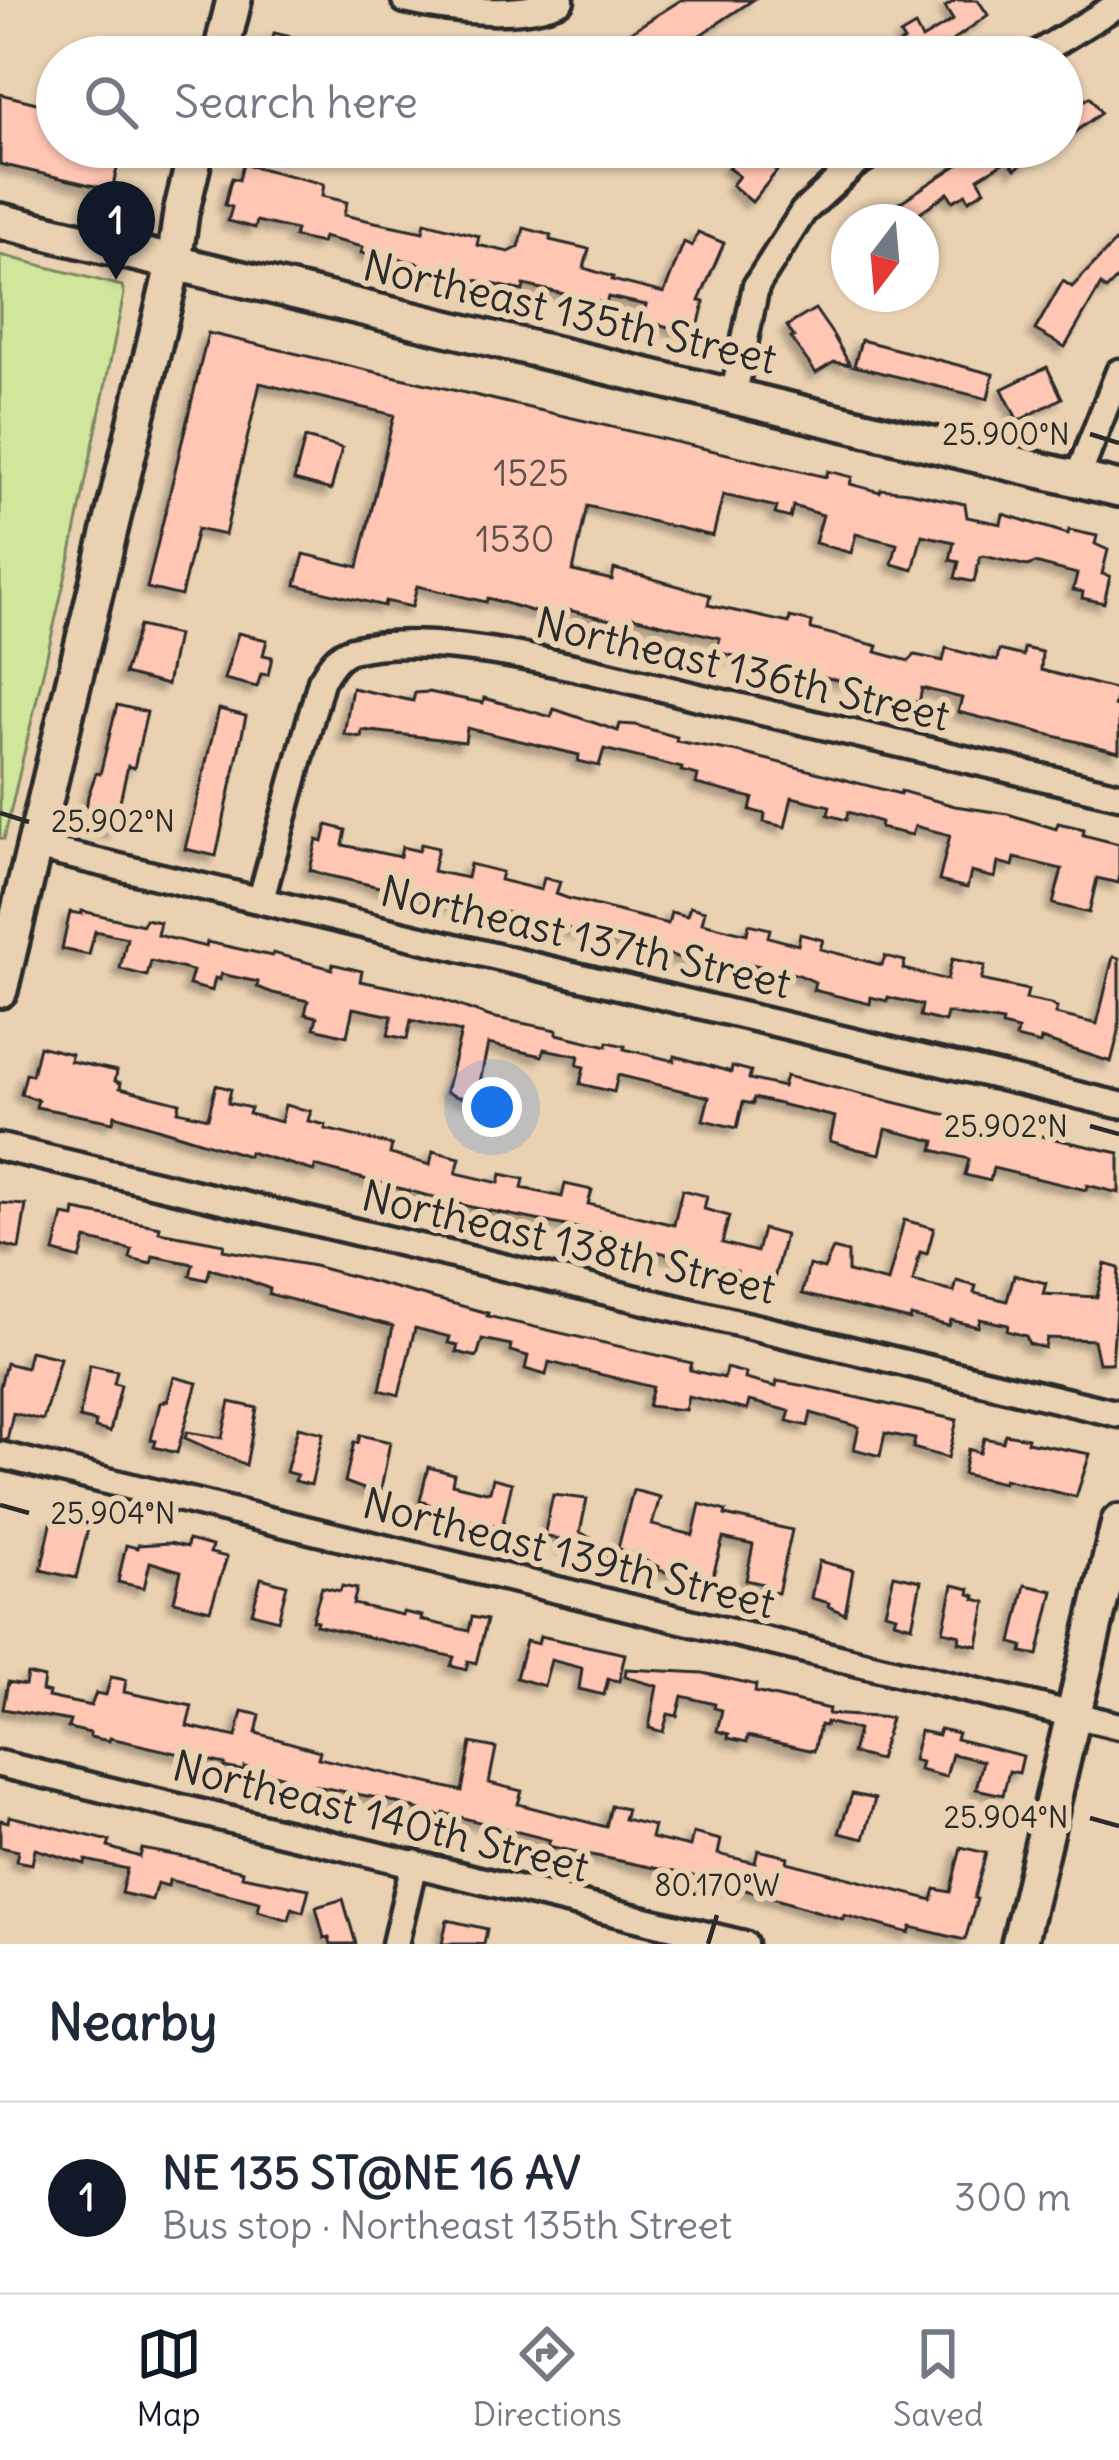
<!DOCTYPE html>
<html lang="en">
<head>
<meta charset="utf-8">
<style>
	:root { --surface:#fff; --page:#f6f6f7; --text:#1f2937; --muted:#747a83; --line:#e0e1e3; --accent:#111827 }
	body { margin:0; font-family:Delius,sans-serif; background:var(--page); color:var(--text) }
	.compass { position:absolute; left:831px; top:204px; width:108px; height:108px; border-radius:50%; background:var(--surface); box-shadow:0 3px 9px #0004; rotate:196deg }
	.you { position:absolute; left:492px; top:1107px; width:42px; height:42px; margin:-30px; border:9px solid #fff; border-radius:50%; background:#1a73e8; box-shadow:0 0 0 18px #1a73e833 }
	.badge { display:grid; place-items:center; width:78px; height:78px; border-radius:50%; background:var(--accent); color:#fff; font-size:39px; font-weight:700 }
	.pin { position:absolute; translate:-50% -99px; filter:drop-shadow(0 3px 6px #0008) }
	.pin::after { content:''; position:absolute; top:63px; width:42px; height:36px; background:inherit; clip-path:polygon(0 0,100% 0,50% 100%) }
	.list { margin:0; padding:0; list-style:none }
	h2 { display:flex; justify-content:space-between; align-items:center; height:156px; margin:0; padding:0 48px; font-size:51px }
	h2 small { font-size:39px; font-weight:400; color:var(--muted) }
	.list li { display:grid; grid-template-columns:78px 1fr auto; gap:36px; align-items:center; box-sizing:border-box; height:192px; padding:0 48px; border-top:3px solid var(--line) }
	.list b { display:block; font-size:45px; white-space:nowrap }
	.list p { margin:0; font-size:39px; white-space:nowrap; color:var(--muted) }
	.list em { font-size:39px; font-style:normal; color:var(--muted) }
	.icon { flex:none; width:66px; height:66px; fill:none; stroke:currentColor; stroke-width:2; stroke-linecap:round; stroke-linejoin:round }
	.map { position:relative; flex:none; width:1119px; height:1944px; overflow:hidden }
	.search { position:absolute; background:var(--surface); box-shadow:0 3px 9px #0004; left:36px; right:36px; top:36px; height:132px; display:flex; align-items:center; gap:30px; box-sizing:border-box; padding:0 42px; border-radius:66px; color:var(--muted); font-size:45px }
	.sheet { height:348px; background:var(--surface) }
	nav { display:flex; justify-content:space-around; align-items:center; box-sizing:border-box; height:168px; border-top:3px solid var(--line); background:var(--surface); font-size:33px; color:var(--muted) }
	nav a { display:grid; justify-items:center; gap:6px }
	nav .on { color:var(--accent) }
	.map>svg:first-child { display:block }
	.green { fill:#d0e69b; stroke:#7e8863; stroke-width:3 }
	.building { fill:#ffc6b3; stroke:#2b2b2b; stroke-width:3; filter:url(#shadow) }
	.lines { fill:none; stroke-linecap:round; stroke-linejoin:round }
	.street-casing { stroke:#2b2b2b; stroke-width:33 }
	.secondary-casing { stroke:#2b2b2b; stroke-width:42 }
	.street { stroke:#e9d1b2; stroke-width:24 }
	.secondary { stroke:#e9d1b2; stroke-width:33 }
	.ticks { fill:none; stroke:#2b2b2b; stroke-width:4.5 }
	.labels { text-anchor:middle; stroke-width:12; stroke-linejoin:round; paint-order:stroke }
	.number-label { font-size:36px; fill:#60524d }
	.street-label { font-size:42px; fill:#2b2b2b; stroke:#e9d1b2 }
	.ticks-label { font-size:30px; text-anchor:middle; fill:#2b2b2b; stroke:#e9d1b2; stroke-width:12; stroke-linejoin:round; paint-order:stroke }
</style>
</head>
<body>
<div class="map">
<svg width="1119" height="1944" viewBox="0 0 1119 1944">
	<defs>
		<filter id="shadow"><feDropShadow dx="-6" dy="6" stdDeviation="3" flood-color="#0004"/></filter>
	</defs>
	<rect width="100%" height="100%" fill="#e9d1b2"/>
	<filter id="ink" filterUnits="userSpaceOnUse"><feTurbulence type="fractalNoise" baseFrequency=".00833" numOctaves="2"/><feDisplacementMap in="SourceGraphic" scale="24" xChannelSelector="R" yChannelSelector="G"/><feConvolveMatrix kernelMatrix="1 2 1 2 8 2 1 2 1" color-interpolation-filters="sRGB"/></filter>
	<g filter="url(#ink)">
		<polygon class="green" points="0,255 122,286 124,294 71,553 4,839 0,838"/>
		<g class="building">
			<polygon points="681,0 753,0 667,57 591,57"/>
			<polygon points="956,0 978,0 988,15 930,57 878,57 904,41 900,35 915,26 922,39 953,20 945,7"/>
			<polygon points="274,33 334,47 336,39 383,51 383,57 269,57"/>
			<polygon points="0,94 57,108 57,147 122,147 112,190 0,164"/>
			<polygon points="1078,96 1082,102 1090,97 1101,113 1062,141 1062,106"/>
			<polygon points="985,147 1050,147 1015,169 1008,160 978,178 985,190 969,200 966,194 953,201 948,193 919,213 925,222 870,222"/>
			<polygon points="749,152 777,171 752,202 732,185 739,176 728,168 740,153 745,157"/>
			<polygon points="243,164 324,184 322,196 347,202 344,215 375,222 423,232 425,222 479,236 477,245 509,252 519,247 524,228 551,235 550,240 589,249 584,268 613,277 612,280 664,293 684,242 692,246 698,232 724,243 699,301 704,302 697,332 684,332 642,319 646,305 608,297 606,304 591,300 589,307 563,300 564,294 524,285 523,291 427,269 428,266 390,256 389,260 361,253 363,247 323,237 321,243 294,237 296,230 257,221 255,228 228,221 232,207 225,205 230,184 232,178 239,180"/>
			<polygon points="1119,238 1119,277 1106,290 1101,285 1065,347 1035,330 1063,281 1072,287"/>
			<polygon points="815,309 833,335 850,365 834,362 816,373 791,338 794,337 787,326"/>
			<polygon points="208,333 826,477 828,471 852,477 850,484 880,492 881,489 909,492 965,504 967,517 1001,524 1003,514 1068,534 1069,530 1097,536 1095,544 1108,550 1102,574 1110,576 1104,603 1082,598 1083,592 1073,590 1077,574 1035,563 1027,566 984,556 980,557 974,582 955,578 959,562 950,560 954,542 922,535 913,570 892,564 897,544 856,534 851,553 815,543 823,515 793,506 790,518 775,514 777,507 723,495 713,536 587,506 573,571 612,580 614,569 643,576 710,595 708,605 789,623 790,617 812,622 811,629 878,646 876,652 909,661 915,655 943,661 946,648 997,661 999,650 1023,656 1024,648 1042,652 1041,670 1118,690 1114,706 1119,708 1119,752 958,712 962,698 922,688 919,703 849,682 770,668 770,664 716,652 720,638 633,617 632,625 564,609 562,620 488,598 486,602 417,586 412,607 385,601 384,606 296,585 304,554 358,567 394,415 260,383 225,535 197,529 181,596 147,588"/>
			<polygon points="861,340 993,374 988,399 854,366"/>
			<polygon points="1047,367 1062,398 1018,421 1002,389"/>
			<polygon points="305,438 342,448 331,490 294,480"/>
			<polygon points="139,626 177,635 167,685 124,674"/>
			<polygon points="238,633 267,640 263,655 272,657 268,675 261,674 257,687 224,679"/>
			<polygon points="352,688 413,701 415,693 429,692 483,703 484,698 551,717 554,709 618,731 620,724 635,725 677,737 676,741 738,752 900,794 901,791 955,806 1008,814 1056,829 1058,823 1084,829 1083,835 1119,844 1119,883 1097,878 1089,913 1053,904 1062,869 1015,858 1013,866 998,862 995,878 971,872 967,888 939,881 950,835 915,826 912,835 880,828 881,822 848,812 846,820 828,815 830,806 792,797 785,827 764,822 765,814 750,810 753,798 696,784 698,775 681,771 682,768 604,749 599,766 578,761 579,755 467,728 465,742 362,730 361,737 344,734"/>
			<polygon points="117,705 147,712 134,768 128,766 113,832 84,825 88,796 96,773 100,774"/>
			<polygon points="219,709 246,716 216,856 185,849"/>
			<polygon points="327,825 346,830 343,845 400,857 402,847 419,851 421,844 438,848 433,871 467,878 470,864 502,872 500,880 541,890 544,878 560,882 556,894 567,898 668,924 671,912 687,916 690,907 705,911 702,923 747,934 749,924 770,929 768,937 798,945 800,934 823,940 820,949 882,965 885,956 905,961 903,969 947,980 952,959 985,966 981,980 1028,990 1026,999 1050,1004 1057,1008 1055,1014 1097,1024 1113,957 1119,958 1119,1031 1111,1062 1041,1039 1040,1044 1016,1038 1018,1030 1002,1026 1003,1022 947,1013 945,1022 920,1016 922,1005 888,997 887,1001 871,997 870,1004 813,990 815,982 799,975 742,962 735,972 493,909 491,915 398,888 397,891 326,875 310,870 317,840 323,842"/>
			<polygon points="82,911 143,925 145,919 160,922 157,935 206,947 207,942 272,956 273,953 332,969 333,964 362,971 360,981 426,994 491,1017 557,1030 557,1034 607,1046 608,1042 625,1046 624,1049 674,1061 675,1056 731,1072 732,1066 751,1071 749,1079 783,1087 786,1076 964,1119 962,1124 999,1133 1000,1127 1119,1153 1119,1193 1087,1185 1086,1190 993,1168 990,1181 965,1175 969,1159 933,1150 935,1141 886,1129 880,1154 857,1149 830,1141 835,1117 754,1098 753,1104 743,1102 737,1128 703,1120 709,1097 618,1075 614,1092 580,1084 584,1067 577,1065 579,1056 544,1049 542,1056 488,1044 476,1101 455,1096 446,1092 461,1032 411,1020 407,1039 388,1035 392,1016 353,1008 347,1036 314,1028 317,1017 305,1014 308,1001 273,993 257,987 258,982 221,974 220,980 215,978 212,991 189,985 193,971 151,961 147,976 120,969 127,938 95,931 89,955 62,949 70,912 82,914"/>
			<polygon points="39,1046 71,1054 70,1061 117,1071 115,1081 121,1083 120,1088 180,1103 178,1111 208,1118 216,1085 231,1089 228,1103 251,1108 249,1114 281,1122 285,1105 311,1111 308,1121 326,1125 325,1129 392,1145 390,1154 430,1165 433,1151 460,1158 456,1173 499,1183 501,1174 524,1179 522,1188 562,1197 565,1184 592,1190 588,1204 674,1225 682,1190 707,1196 704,1209 729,1216 722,1243 757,1252 763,1229 785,1235 772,1287 735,1278 737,1271 630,1245 631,1242 607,1234 471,1207 315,1166 314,1171 249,1152 248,1156 115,1115 113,1122 36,1107 38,1100 21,1094 26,1074 32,1075"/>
			<polygon points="0,1203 26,1205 19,1249 0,1244"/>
			<polygon points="75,1210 160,1227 159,1232 224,1244 223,1250 314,1266 488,1313 487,1316 692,1363 690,1370 724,1378 726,1368 746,1373 745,1379 776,1387 777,1381 805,1386 957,1420 948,1458 913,1448 915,1439 885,1433 880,1456 854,1449 859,1427 811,1413 808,1426 787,1421 790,1411 749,1401 747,1410 688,1396 685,1410 648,1406 653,1387 549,1362 546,1375 525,1369 528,1356 510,1351 511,1345 482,1339 477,1357 456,1352 458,1345 448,1343 450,1337 415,1328 399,1395 380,1390 393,1326 269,1294 270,1289 240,1277 210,1269 207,1280 190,1276 193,1264 153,1256 151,1264 130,1259 132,1250 86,1239 80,1259 54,1252 63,1215 74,1217"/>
			<polygon points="904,1220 934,1228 927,1254 920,1252 913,1282 954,1292 957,1281 976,1286 974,1293 1007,1301 1014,1275 1046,1283 1043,1294 1097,1297 1105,1264 1119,1268 1112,1363 1099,1363 1094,1340 1047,1338 1045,1348 1029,1344 1026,1336 1007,1331 1008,1325 980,1319 978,1327 951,1320 949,1326 911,1316 910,1320 802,1294 809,1265 824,1269 833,1249 848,1253 848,1272 888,1282"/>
			<polygon points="30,1351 60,1358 43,1420 13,1413 7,1440 0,1439 0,1387 6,1363 26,1368"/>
			<polygon points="90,1365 117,1371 114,1383 121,1385 110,1432 95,1428 96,1422 79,1418"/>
			<polygon points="174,1377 197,1383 177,1453 154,1447 156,1441 151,1440 160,1403 168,1400"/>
			<polygon points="230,1402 257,1408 246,1465 185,1438 187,1432 222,1438"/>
			<polygon points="298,1427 323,1433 311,1485 295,1481 297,1475 286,1472"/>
			<polygon points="1005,1434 1028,1438 1027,1442 1090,1454 1076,1497 1004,1479 1003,1483 963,1474 968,1449 980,1453 984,1438 1003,1442"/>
			<polygon points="360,1435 390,1442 380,1495 345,1482 354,1442 358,1443"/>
			<polygon points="428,1467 454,1474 452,1484 486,1492 490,1491 493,1478 512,1483 502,1527 433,1511 429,1504 420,1501"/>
			<polygon points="633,1490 660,1497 652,1525 693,1535 700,1504 726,1511 725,1515 792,1530 778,1593 762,1590 764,1584 746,1580 753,1545 723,1538 711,1583 658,1570 659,1567 618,1548"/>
			<polygon points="553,1495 587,1499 580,1532 626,1559 561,1546 562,1540 544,1536"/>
			<polygon points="52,1520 89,1524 76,1578 41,1570"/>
			<polygon points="188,1540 212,1546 210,1553 227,1557 210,1610 174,1601 181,1571 150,1562 144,1588 118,1582 126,1545 137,1548 138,1545 170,1543 187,1547"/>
			<polygon points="819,1561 853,1570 845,1614 828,1606 829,1603 811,1598"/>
			<polygon points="894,1575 921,1581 912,1626 894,1621 896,1615 885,1612"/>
			<polygon points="261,1578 287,1585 278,1620 252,1613"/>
			<polygon points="953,1585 970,1589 969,1594 976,1596 975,1599 986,1602 978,1646 959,1642 960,1635 943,1631"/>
			<polygon points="1025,1585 1053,1591 1038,1655 1022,1652 1023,1646 1012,1643"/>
			<polygon points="342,1586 357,1589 353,1604 402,1615 403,1612 422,1616 421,1620 469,1631 472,1617 487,1620 476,1663 468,1661 466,1670 451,1666 454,1657 316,1625 317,1621 312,1620 322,1587 340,1591"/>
			<polygon points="540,1636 625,1654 619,1681 608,1679 604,1695 579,1689 582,1668 551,1660 544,1686 516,1678 526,1641 538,1644"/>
			<polygon points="626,1669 703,1673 756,1685 755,1692 829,1709 828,1714 891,1718 879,1760 852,1753 858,1730 826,1722 825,1726 820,1725 814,1751 748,1736 747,1742 728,1738 729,1734 717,1731 722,1710 714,1708 715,1704 682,1696 677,1716 668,1714 663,1732 649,1728 657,1686 625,1677"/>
			<polygon points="27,1674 44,1678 42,1691 49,1693 48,1697 91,1706 96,1693 106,1695 111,1677 126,1680 124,1692 192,1706 187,1726 236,1737 242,1711 260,1715 256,1733 320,1751 318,1758 462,1791 471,1743 496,1748 489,1783 522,1791 518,1804 606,1827 611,1806 627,1809 624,1819 654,1826 651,1838 690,1847 693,1833 721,1840 718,1854 755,1863 758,1850 788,1857 787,1862 932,1900 935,1889 950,1892 961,1847 986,1853 974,1898 977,1899 965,1940 911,1927 909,1933 844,1915 843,1919 712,1880 710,1885 692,1881 693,1876 548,1846 550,1840 444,1813 443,1817 387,1800 311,1785 311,1788 293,1784 294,1779 244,1767 244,1771 224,1767 225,1764 110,1738 109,1741 90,1737 90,1733 68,1728 70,1721 3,1709 8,1682 25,1685"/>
			<polygon points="940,1729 958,1733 956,1739 1023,1756 1019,1773 1009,1771 1003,1795 976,1789 983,1761 952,1754 946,1777 919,1770 921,1762 913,1760 920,1731 938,1735"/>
			<polygon points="852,1794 875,1799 864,1839 839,1833"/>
			<polygon points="9,1816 110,1841 108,1847 140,1857 142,1849 195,1859 243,1871 242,1876 309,1889 303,1912 292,1908 289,1920 258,1911 260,1902 169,1880 168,1886 157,1883 152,1900 121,1893 127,1869 86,1860 85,1864 35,1849 32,1864 16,1861 18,1851 0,1847 0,1820 8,1822"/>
			<polygon points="343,1899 356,1944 331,1944 329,1937 324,1938 316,1907"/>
			<polygon points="447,1920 487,1929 484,1944 442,1944"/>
		</g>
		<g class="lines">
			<g class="street-casing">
				<g id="street">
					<path d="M 405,0 C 449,10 519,19 561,0"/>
					<polyline points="1032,57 1119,4"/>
					<polyline points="733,398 756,286 803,212 854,165 883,147"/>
					<polyline points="1077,479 1119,372"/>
					<polyline points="35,847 1119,1105"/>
					<path d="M 261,899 L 321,681 C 329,668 337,654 352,650 C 443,627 618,678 711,700 C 847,731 983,763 1119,795"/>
					<polyline points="0,1147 1119,1414"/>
					<polyline points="0,1455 1119,1726"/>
					<polyline points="0,1764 744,1944"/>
					<polyline points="395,1944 414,1863"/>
				</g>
			</g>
			<g class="secondary-casing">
				<g id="secondary">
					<polyline points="220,57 234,0"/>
					<polyline points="0,221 1119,489"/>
					<polyline points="0,990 174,262 181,213 197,147"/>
					<polyline points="1019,1944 1119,1522"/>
				</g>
			</g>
			<use href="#street" class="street"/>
			<use href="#secondary" class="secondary"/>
		</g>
	</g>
	<path class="ticks" d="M 1090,434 L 1119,443M 0,813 L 29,822M 1090,1126 L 1119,1134M 0,1505 L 29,1513M 1090,1818 L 1119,1826M 708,1944 L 717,1915"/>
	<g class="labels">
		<g class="number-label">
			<text x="531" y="486">1525</text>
			<text x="515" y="552">1530</text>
		</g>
		<g class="street-label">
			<text transform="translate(570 312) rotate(13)" y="15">Northeast 135th Street</text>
			<text transform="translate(743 669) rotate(13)" y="15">Northeast 136th Street</text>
			<text transform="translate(586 937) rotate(13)" y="15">Northeast 137th Street</text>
			<text transform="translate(569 1242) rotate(13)" y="15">Northeast 138th Street</text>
			<text transform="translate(569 1553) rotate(14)" y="15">Northeast 139th Street</text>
			<text transform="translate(381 1816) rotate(14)" y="15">Northeast 140th Street</text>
		</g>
	</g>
	<g class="ticks-label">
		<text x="1006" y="445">25.900°N</text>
		<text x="113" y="832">25.902°N</text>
		<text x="1006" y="1137">25.902°N</text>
		<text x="113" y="1524">25.904°N</text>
		<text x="1006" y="1828">25.904°N</text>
		<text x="717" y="1896">80.170°W</text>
	</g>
</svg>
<svg class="compass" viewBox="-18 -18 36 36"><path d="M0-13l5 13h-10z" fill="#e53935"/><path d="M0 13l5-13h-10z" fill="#747a83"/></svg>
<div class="you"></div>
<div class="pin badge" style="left:116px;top:280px">1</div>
<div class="search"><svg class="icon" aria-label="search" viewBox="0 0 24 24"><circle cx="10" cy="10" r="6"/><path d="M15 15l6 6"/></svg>Search here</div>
</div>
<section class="sheet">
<h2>Nearby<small></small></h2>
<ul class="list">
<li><span class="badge">1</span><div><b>NE 135 ST@NE 16 AV</b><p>Bus stop · Northeast 135th Street</p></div><em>300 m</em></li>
</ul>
</section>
<nav>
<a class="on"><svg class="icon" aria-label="map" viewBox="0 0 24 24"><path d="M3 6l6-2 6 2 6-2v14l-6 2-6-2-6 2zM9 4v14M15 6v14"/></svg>Map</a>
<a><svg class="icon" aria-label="directions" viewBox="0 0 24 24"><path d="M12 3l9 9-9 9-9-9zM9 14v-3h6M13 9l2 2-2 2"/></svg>Directions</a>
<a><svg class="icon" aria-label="saved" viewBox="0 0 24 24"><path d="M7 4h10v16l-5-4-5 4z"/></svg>Saved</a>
</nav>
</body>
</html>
